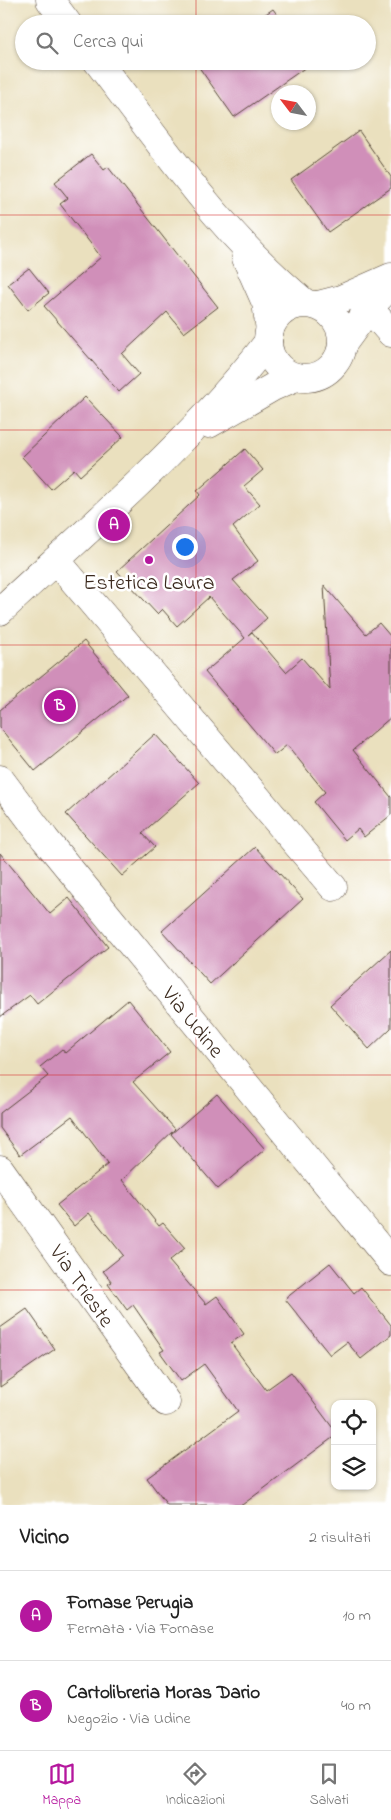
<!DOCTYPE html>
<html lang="it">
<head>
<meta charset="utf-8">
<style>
	:root { --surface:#fff; --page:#f2f2f2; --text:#222; --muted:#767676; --line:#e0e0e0; --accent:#b5179e }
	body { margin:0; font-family:"Indie Flower",sans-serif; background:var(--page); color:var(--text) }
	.controls { position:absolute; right:15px; bottom:15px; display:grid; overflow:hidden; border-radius:10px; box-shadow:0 1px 4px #0004 }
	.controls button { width:45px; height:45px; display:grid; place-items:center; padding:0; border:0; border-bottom:1px solid var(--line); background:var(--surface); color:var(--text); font:25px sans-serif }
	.compass { position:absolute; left:271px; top:85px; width:45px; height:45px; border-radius:50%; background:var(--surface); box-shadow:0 1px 4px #0004; rotate:302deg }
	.you { position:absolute; left:184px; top:546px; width:18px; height:18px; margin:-12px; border:4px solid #fff; border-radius:50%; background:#1a73e8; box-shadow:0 0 0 8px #1a73e833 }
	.badge { display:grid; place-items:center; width:32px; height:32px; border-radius:50%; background:var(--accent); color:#fff; font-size:16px; font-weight:700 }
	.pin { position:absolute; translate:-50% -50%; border:2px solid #fff; box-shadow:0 1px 5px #0006 }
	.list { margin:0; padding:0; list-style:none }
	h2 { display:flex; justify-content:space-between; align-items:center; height:65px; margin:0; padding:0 20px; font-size:21px }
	h2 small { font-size:16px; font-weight:400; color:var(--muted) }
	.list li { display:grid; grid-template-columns:32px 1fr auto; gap:15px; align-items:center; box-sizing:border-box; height:90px; padding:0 20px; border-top:1px solid var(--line) }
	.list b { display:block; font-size:19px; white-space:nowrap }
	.list p { margin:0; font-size:16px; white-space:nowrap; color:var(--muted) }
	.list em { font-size:16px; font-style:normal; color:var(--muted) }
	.icon { flex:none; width:28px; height:28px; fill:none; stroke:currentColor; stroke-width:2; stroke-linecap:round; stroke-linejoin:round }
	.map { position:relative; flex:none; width:391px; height:1505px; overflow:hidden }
	.search { position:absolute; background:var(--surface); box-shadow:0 1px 4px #0004; left:15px; right:15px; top:15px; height:55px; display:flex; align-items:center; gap:12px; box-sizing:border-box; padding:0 18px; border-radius:28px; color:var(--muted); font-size:19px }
	.sheet { height:245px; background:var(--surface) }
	nav { display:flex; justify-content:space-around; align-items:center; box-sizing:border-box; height:70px; border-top:1px solid var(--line); background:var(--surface); font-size:14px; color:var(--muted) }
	nav a { display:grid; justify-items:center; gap:2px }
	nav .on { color:var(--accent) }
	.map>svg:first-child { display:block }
	.building { fill:#d08fb9 }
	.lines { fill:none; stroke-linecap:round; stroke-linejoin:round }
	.minor-casing { stroke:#554536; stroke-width:29 }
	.tertiary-casing { stroke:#554536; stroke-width:29 }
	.minor { stroke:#fff; stroke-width:28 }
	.tertiary { stroke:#fff; stroke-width:28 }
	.grid { fill:none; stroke:#d62828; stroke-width:1; stroke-opacity:0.55 }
	.poi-dot { fill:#b5179e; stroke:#fff; stroke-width:2 }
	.labels { text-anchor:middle; stroke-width:5; stroke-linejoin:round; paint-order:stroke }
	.poi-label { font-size:22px; fill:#3b2a1e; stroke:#fff }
	.street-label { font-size:22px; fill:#3b2a1e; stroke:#fff }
</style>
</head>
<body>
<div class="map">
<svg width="391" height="1505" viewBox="0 0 391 1505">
	<rect width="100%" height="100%" fill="#fff"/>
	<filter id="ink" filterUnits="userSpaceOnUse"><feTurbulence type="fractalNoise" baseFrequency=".02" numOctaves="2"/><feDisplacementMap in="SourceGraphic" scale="10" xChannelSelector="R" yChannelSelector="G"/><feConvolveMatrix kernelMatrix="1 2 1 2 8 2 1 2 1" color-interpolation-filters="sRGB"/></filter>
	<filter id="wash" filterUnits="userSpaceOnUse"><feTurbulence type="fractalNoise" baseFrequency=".0096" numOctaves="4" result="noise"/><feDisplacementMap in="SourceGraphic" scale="20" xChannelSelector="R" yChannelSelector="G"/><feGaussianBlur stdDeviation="1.12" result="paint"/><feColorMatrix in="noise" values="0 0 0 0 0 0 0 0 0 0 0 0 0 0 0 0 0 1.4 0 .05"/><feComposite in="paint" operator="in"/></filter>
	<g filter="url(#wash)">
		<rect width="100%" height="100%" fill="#eae0be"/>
		<g id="blocks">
			<g class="building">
				<polygon points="273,9 284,24 252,24 257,20"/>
				<polygon points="199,61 306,61 306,67 234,117 196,63"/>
				<polygon points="359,131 391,177 391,188 328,232 291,180"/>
				<polygon points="91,154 104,170 108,167 218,307 184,333 167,312 122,354 139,374 119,392 44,306 101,257 60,204 68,198 55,182"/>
				<polygon points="29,268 49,293 28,310 8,284"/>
				<polygon points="85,397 123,437 80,476 74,469 51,489 22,457"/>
				<polygon points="245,449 263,470 244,486 260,504 233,527 258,561 233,580 267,618 248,635 252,632 286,672 302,658 330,690 324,585 366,634 379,623 391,637 391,717 353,750 391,797 391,815 364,837 358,829 345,840 314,802 325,792 287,745 275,755 205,672 245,638 209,597 177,626 162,609 157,614 117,571 200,495 197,491"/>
				<polygon points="84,641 128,695 35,771 0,728 0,710"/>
				<polygon points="155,734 199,783 142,833 155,847 122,876 66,814"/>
				<polygon points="255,847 303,899 210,984 162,931"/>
				<polygon points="0,853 50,914 69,898 108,947 37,1004 30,995 0,1017"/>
				<polygon points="391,950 391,1028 369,1049 330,1005"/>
				<polygon points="128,1000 170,1052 133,1082 175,1129 122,1180 159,1226 163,1223 185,1248 169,1261 206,1304 217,1296 244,1334 231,1343 266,1390 291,1372 335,1431 335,1436 242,1505 167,1505 147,1478 238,1411 204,1364 181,1381 160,1352 164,1350 133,1305 127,1310 108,1284 112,1282 103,1271 123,1255 89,1213 74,1226 57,1205 108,1164 72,1116 20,1155 0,1128 0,1113 48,1076 40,1067 62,1049 65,1053"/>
				<polygon points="217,1094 265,1149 218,1189 171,1134"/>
				<polygon points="330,1263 354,1293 361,1287 391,1325 391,1335 361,1359 347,1342 330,1355 285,1299"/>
				<polygon points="27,1309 55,1349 0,1387 0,1328"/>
			</g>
		</g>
	</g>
	<g filter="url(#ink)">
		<use href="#blocks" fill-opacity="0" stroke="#554536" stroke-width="1"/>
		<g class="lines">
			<g class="minor-casing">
				<g id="minor">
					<polyline points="369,308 391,333"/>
					<polyline points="56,560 333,887"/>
					<polyline points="0,779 45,839 391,1262"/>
					<polyline points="0,1169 166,1402"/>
				</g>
			</g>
			<g class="tertiary-casing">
				<g id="tertiary">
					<polyline points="50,0 68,24"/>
					<path d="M 97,61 C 162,145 223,236 305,303"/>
					<polyline points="246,258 266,303 270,330"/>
					<circle cx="305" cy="341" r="37"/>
					<polyline points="318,305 341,299 391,277"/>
					<polyline points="342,345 369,308 391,285"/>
					<polyline points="209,424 273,387 296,377"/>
					<path d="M 0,611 C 93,525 191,442 268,342"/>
				</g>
			</g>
			<use href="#minor" class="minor"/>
			<use href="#tertiary" class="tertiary"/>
		</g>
	</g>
	<path class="grid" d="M 196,0 L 196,24M 196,61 L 196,1505M 0,215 L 391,215M 0,430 L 391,430M 0,645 L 391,645M 0,860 L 391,860M 0,1075 L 391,1075M 0,1290 L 391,1290"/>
	<circle class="poi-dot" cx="149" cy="560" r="5"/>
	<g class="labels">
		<g class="poi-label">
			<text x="149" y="589">Estetica Laura</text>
		</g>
		<g class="street-label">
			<text transform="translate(194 1021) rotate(51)" y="8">Via Udine</text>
			<text transform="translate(83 1285) rotate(55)" y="8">Via Trieste</text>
		</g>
	</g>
</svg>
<div class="controls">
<button><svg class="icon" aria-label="locate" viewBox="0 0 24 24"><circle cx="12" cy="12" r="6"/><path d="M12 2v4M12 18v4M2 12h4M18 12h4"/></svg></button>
<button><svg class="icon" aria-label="layers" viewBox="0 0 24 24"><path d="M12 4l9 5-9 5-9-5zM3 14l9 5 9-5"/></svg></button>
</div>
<svg class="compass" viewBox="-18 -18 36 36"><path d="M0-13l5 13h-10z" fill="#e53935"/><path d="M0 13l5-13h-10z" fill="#767676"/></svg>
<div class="you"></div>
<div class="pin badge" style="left:114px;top:525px">A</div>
<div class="pin badge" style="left:60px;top:706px">B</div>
<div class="search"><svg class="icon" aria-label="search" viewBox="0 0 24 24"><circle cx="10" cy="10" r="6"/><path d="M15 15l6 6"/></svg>Cerca qui</div>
</div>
<section class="sheet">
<h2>Vicino<small>2 risultati</small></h2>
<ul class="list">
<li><span class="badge">A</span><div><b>Fornase Perugia</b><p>Fermata · Via Fornase</p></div><em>10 m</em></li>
<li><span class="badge">B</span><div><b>Cartolibreria Moras Dario</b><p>Negozio · Via Udine</p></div><em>40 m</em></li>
</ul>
</section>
<nav>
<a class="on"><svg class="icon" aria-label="map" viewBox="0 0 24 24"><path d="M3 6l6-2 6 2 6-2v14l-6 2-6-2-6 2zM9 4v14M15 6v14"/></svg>Mappa</a>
<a><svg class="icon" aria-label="directions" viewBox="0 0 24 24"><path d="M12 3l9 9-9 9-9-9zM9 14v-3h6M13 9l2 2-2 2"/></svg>Indicazioni</a>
<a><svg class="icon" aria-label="saved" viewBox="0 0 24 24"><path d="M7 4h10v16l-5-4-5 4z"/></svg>Salvati</a>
</nav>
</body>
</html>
